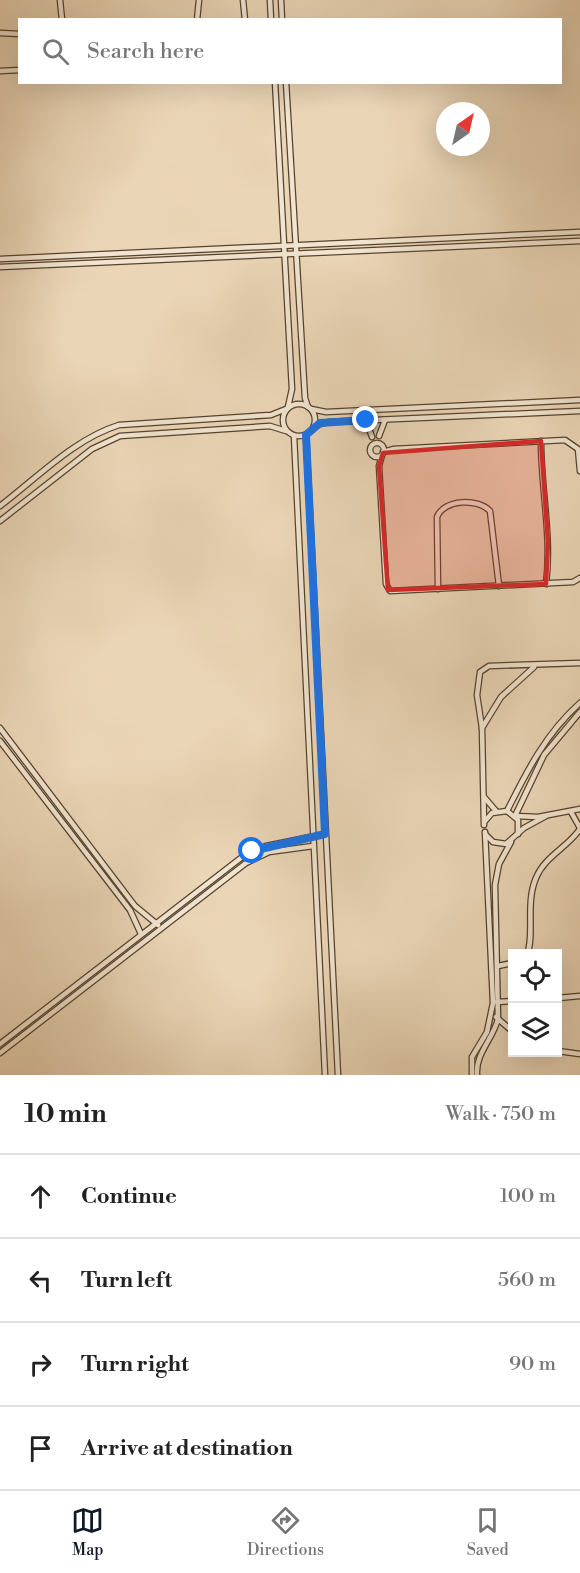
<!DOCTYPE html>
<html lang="en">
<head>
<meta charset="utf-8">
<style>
	:root { --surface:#fff; --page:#f6f6f6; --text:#222; --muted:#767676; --line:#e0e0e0; --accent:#111827 }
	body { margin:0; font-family:"Libre Bodoni",serif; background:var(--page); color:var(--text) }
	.controls { position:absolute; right:18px; bottom:18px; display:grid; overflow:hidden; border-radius:0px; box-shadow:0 6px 24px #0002 }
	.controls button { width:54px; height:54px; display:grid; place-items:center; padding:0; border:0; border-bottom:2px solid var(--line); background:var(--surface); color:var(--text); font:30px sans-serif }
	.compass { position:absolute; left:436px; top:102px; width:54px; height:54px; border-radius:50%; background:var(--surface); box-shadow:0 6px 24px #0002; rotate:34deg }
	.stop { position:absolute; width:18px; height:18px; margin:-14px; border:4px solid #1a73e8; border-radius:50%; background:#fff }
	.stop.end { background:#1a73e8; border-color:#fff; box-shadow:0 2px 6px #0008 }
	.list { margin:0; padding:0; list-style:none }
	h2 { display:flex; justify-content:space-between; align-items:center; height:78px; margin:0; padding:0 24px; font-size:26px }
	h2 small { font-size:20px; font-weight:400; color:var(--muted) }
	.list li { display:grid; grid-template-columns:39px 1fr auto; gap:18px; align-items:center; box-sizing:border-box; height:84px; padding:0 24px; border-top:2px solid var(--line) }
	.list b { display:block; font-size:22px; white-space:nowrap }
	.list em { font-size:20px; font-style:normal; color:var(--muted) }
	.icon { flex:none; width:33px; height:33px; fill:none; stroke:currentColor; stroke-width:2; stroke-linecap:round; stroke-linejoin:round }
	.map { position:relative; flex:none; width:580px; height:1075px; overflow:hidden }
	.search { position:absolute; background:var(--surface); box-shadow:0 6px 24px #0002; left:18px; right:18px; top:18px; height:66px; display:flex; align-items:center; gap:15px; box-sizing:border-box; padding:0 21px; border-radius:0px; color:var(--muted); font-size:22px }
	.sheet { height:414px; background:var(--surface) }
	nav { display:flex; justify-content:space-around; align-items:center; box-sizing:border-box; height:84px; border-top:2px solid var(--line); background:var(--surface); font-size:16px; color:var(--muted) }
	nav a { display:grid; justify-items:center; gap:3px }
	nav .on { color:var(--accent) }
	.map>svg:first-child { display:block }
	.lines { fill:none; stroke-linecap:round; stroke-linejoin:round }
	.minor-casing { stroke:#55432e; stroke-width:7 }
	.minor { stroke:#f1e4d0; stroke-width:4.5 }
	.route { stroke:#1a73e8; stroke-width:8 }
	.marked { fill:#d62828; fill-opacity:0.2; stroke:#d62828; stroke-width:4.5; stroke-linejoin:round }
</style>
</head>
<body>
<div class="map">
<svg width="580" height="1075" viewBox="0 0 580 1075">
	<rect width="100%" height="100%" fill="#ead5b6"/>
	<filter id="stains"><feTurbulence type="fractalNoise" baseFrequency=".00333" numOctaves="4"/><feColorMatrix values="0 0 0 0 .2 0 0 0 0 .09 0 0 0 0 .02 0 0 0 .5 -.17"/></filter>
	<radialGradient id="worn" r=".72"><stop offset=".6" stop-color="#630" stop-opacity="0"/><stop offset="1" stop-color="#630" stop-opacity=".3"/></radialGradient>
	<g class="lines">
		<g class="minor-casing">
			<g id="minor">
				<polyline points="60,0 62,20"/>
				<polyline points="243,0 245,20"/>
				<polyline points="270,0 271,20"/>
				<polyline points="281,0 282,20"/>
				<polyline points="197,20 199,0"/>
				<polyline points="0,33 20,34"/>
				<polyline points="0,71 20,70"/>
				<polyline points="275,82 292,389 288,407"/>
				<polyline points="286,82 305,398 308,407"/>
				<polyline points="0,259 580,232"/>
				<polyline points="0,267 580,241"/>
				<circle cx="299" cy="420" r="16"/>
				<polyline points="311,409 326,412 580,400"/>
				<polyline points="366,420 372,437"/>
				<polyline points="314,426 328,422 580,411"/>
				<polyline points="306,435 338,1075"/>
				<polyline points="294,436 325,1075"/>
				<polyline points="379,436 385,420"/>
				<path d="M 541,441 C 541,489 552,536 546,584"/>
				<circle cx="377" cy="450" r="7"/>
				<polyline points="383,452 394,449 565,440 578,449 580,471"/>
				<polyline points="382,455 379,466 386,584 390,591 573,582 580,578"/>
				<path d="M 0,506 C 37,478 74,439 119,425 L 271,415 L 286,409"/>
				<polyline points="0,521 92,449 120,436 270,426 286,431"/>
				<path d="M 438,589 L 437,517 C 444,499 478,498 490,511 L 499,586"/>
				<polyline points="0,728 135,906 158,925"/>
				<polyline points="482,728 501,697 534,667"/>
				<polyline points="0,741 130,910 141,934"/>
				<polyline points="484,797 496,811"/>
				<path d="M 507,811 C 527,771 546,733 580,703"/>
				<polyline points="571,812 580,828"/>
				<polyline points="515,816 544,755 580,712"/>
				<polyline points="515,816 538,817 580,809"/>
				<polyline points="485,821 492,813 507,811 518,820 518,834"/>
				<polyline points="484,825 482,728 477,695 480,672 489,666 580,663"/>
				<polyline points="486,835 493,842 506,844 524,828 546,816"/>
				<path d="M 527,954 C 535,936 525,903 536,878 C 545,856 567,848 580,829"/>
				<polyline points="498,966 512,963"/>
				<polyline points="558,998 580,996"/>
				<polyline points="497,1002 512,1001"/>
				<polyline points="496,1017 512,1031"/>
				<polyline points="0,1044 246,854 266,846 325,834"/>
				<polyline points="558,1051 580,1054"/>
				<polyline points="0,1053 246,863 269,852 313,846"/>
				<polyline points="472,1075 472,1057 487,1032 493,1003 485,832"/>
				<path d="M 477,1075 C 475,1054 493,1039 498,1019 L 495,885 L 499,864 L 511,842"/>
			</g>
		</g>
		<use href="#minor" class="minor"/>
	</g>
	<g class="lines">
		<polyline class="route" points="252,851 325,834 306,435 320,423 366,420"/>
	</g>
	<path class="marked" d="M 541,441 L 548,542 L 546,584 L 388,590 L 379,466 L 383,453 Z"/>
	<rect width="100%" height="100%" filter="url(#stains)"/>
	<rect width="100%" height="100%" fill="url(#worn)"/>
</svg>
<div class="controls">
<button><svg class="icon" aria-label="locate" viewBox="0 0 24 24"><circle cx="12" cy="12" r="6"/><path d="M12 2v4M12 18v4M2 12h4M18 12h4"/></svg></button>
<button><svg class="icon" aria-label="layers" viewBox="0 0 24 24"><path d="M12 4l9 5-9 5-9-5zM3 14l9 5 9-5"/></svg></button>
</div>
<svg class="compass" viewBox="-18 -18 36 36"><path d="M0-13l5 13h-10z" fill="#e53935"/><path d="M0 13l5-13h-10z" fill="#767676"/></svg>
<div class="stop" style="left:252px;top:851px"></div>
<div class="stop end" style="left:366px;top:420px"></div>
<div class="search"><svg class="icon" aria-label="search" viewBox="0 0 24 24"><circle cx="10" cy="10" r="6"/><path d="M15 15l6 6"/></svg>Search here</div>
</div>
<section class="sheet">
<h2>10 min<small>Walk · 750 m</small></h2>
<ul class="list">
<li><svg class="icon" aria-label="ahead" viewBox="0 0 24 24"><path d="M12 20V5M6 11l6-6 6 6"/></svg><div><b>Continue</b></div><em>100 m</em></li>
<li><svg class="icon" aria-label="left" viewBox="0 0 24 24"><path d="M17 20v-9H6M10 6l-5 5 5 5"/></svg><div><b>Turn left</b></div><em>560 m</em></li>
<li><svg class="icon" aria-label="right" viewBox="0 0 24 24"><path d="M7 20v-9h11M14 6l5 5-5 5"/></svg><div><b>Turn right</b></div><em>90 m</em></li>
<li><svg class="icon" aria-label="arrive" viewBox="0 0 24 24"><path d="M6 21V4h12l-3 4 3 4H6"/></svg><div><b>Arrive at destination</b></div></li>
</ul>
</section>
<nav>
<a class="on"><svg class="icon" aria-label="map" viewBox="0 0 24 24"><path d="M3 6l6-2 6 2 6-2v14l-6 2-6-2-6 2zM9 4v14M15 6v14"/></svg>Map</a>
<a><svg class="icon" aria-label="directions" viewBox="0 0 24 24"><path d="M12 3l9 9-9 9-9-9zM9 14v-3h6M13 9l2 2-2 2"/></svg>Directions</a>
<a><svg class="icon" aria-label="saved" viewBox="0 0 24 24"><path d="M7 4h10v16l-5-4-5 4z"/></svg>Saved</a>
</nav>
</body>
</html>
